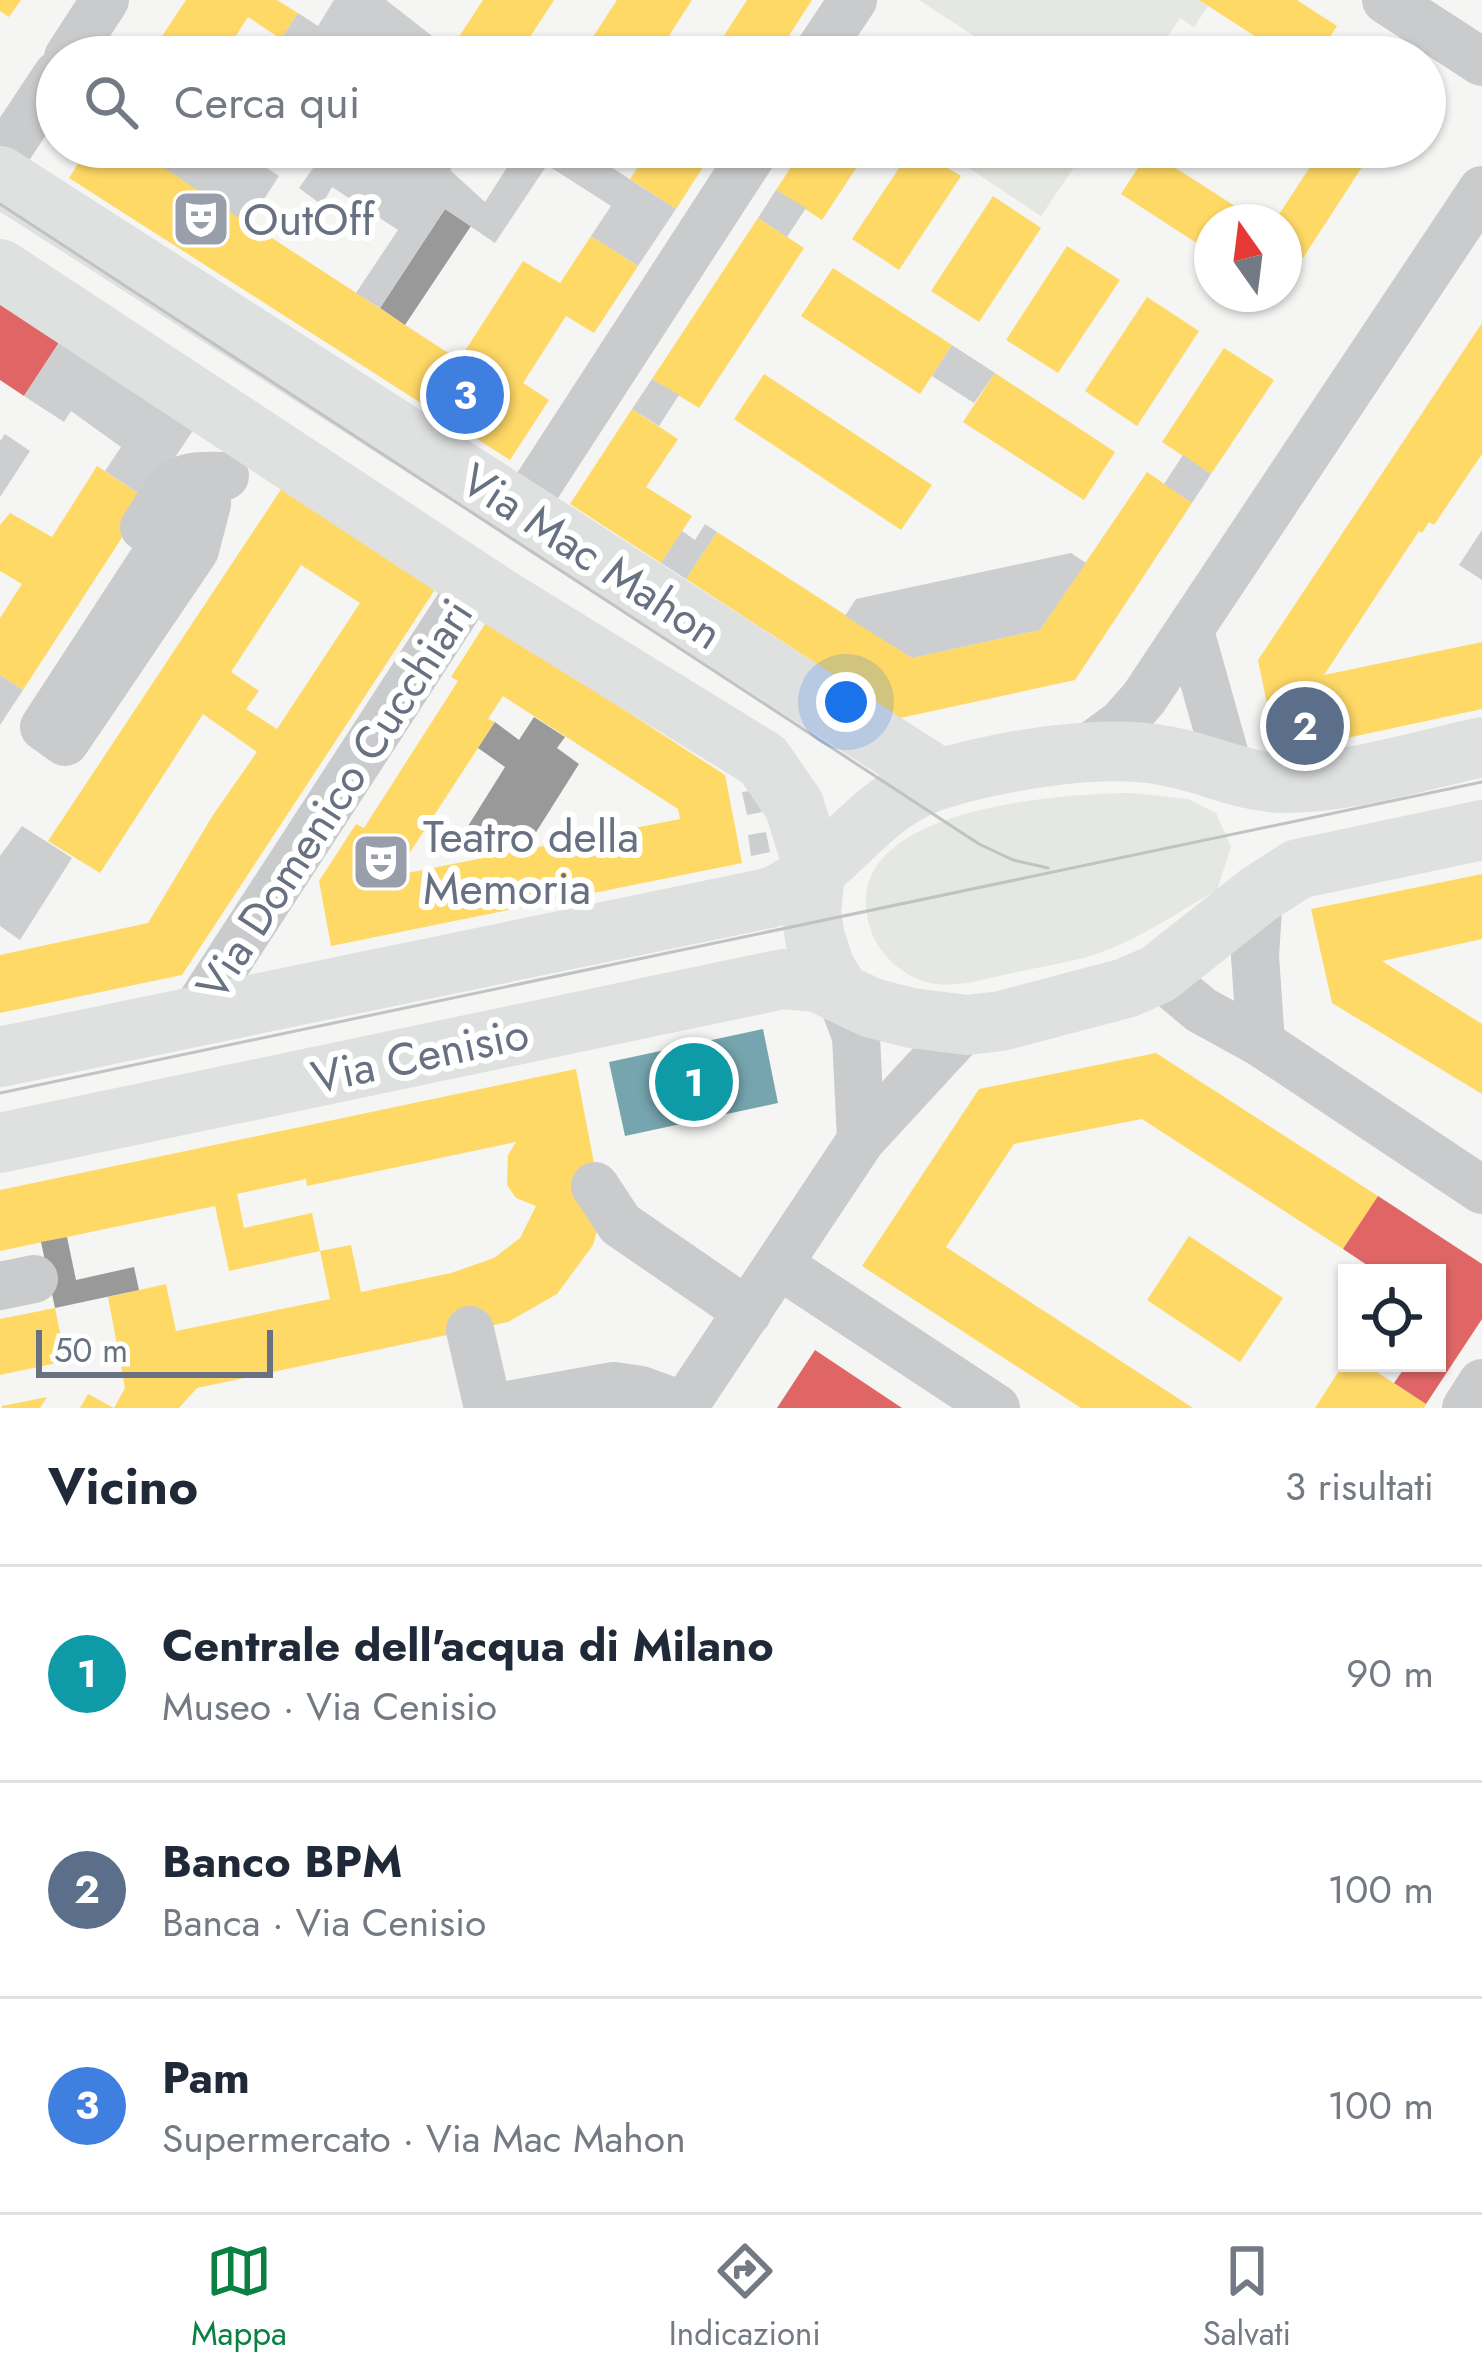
<!DOCTYPE html>
<html lang="it">
<head>
<meta charset="utf-8">
<style>
	:root { --surface:#fff; --page:#f2f2f3; --text:#1f2937; --muted:#747a83; --line:#e0e1e3; --accent:#0b8043 }
	body { margin:0; font-family:Jost,sans-serif; background:var(--page); color:var(--text) }
	.controls { position:absolute; right:36px; bottom:36px; display:grid; overflow:hidden; border-radius:0px; box-shadow:0 3px 9px #0004 }
	.controls button { width:108px; height:108px; display:grid; place-items:center; padding:0; border:0; border-bottom:3px solid var(--line); background:var(--surface); color:var(--text); font:60px sans-serif }
	.compass { position:absolute; left:1194px; top:204px; width:108px; height:108px; border-radius:50%; background:var(--surface); box-shadow:0 3px 9px #0004; rotate:346deg }
	.scale { position:absolute; left:36px; bottom:30px; width:237px; box-sizing:border-box; padding-left:12px; border:6px solid #677182; border-top:0; font-size:33px; line-height:42px; white-space:nowrap; color:#677182; -webkit-text-stroke:9px #fff; paint-order:stroke }
	.you { position:absolute; left:846px; top:702px; width:42px; height:42px; margin:-30px; border:9px solid #fff; border-radius:50%; background:#1a73e8; box-shadow:0 0 0 18px #1a73e833 }
	.badge { display:grid; place-items:center; width:78px; height:78px; border-radius:50%; background:var(--accent); color:#fff; font-size:39px; font-weight:700 }
	.pin { position:absolute; translate:-50% -50%; border:6px solid #fff; box-shadow:0 3px 12px #0006 }
	.list { margin:0; padding:0; list-style:none }
	h2 { display:flex; justify-content:space-between; align-items:center; height:156px; margin:0; padding:0 48px; font-size:51px }
	h2 small { font-size:39px; font-weight:400; color:var(--muted) }
	.list li { display:grid; grid-template-columns:78px 1fr auto; gap:36px; align-items:center; box-sizing:border-box; height:216px; padding:0 48px; border-top:3px solid var(--line) }
	.list b { display:block; font-size:45px; white-space:nowrap }
	.list p { margin:0; font-size:39px; white-space:nowrap; color:var(--muted) }
	.list em { font-size:39px; font-style:normal; color:var(--muted) }
	.icon { flex:none; width:66px; height:66px; fill:none; stroke:currentColor; stroke-width:2; stroke-linecap:round; stroke-linejoin:round }
	.map { position:relative; flex:none; width:1482px; height:1408px; overflow:hidden }
	.search { position:absolute; background:var(--surface); box-shadow:0 3px 9px #0004; left:36px; right:36px; top:36px; height:132px; display:flex; align-items:center; gap:30px; box-sizing:border-box; padding:0 42px; border-radius:66px; color:var(--muted); font-size:45px }
	.sheet { height:804px; background:var(--surface) }
	nav { display:flex; justify-content:space-around; align-items:center; box-sizing:border-box; height:168px; border-top:3px solid var(--line); background:var(--surface); font-size:33px; color:var(--muted) }
	nav a { display:grid; justify-items:center; gap:6px }
	nav .on { color:var(--accent) }
	.map>svg:first-child { display:block }
	.green { fill:#e4e7e2 }
	.homes { fill:#ffd966; fill-rule:evenodd }
	.shops { fill:#e06666 }
	.public { fill:#76a5af }
	.industry { fill:#999 }
	.building { fill:#cdcecf }
	.lines { fill:none; stroke-linecap:round; stroke-linejoin:round }
	.minor { stroke:#cacbcd; stroke-width:48 }
	.major { stroke:#dfe0e0; stroke-width:60 }
	.tram { stroke:#c1c2c3; stroke-width:3 }
	.labels { text-anchor:middle; stroke-width:12; stroke-linejoin:round; paint-order:stroke }
	.poi-label { font-size:45px; fill:#677182; stroke:#fff; text-anchor:start }
	.street-label { font-size:45px; fill:#677182; stroke:#fff }
</style>
</head>
<body>
<div class="map">
<svg width="1482" height="1408" viewBox="0 0 1482 1408">
	<rect width="100%" height="100%" fill="#f5f5f4"/>
	<g class="green">
		<polygon points="919,0 1199,0 1208,6 1194,27 1180,18 1154,57 1006,57"/>
		<polygon points="937,147 1072,147 1083,154 1041,216"/>
		<path d="M 1131,793 L 1188,799 L 1216,813 L 1231,847 L 1217,890 C 1177,913 1132,944 1087,957 C 1061,964 1034,968 1007,974 C 985,979 958,987 935,984 C 909,980 884,960 873,936 C 822,809 1055,794 1131,793 Z"/>
	</g>
	<g class="homes">
		<polygon points="0,0 21,0 9,17 0,11"/>
		<polygon points="186,0 277,0 298,13 281,39 248,17 222,57 148,57"/>
		<polygon points="483,0 554,0 517,57 459,57 451,49"/>
		<polygon points="617,0 692,0 655,57 580,57"/>
		<polygon points="747,0 812,0 775,57 710,57"/>
		<polygon points="1199,0 1297,0 1337,26 1317,57 1287,57"/>
		<polygon points="89,147 159,147 151,159 459,360 523,261 560,283 591,236 638,266 594,333 566,316 523,383 549,400 510,460 69,178"/>
		<polygon points="651,147 716,147 676,209 630,179"/>
		<polygon points="804,147 870,147 822,220 776,190"/>
		<polygon points="913,147 961,176 899,270 852,239"/>
		<polygon points="1323,147 1375,147 1303,258 1284,246 1284,222 1274,222"/>
		<polygon points="1149,151 1260,222 1212,222 1212,253 1121,194"/>
		<polygon points="993,196 1041,228 979,322 931,291"/>
		<polygon points="758,218 804,248 699,408 652,379"/>
		<polygon points="1067,246 1120,280 1058,373 1006,340"/>
		<polygon points="833,268 952,345 920,394 801,316"/>
		<polygon points="1147,297 1199,331 1137,426 1085,391"/>
		<polygon points="1482,323 1482,454 1434,525 1429,522 1422,533 1419,531 1324,675 1482,642 1482,709 1277,753 1258,660"/>
		<polygon points="1224,348 1274,380 1211,474 1162,442"/>
		<polygon points="995,373 1115,452 1084,500 963,422"/>
		<polygon points="764,374 932,485 901,530 734,419"/>
		<polygon points="632,409 678,439 646,487 692,516 661,563 570,504"/>
		<polygon points="97,466 147,499 23,690 0,675 0,618 22,584 0,571 0,525 10,513 52,537"/>
		<polygon points="1147,472 1192,503 1075,680 900,718 686,579 717,532 912,658 1040,630"/>
		<path d="M 284,485 L 438,585 L 182,975 L 0,1013 L 0,955 L 148,923 L 213,815 L 257,752 L 203,714 L 100,873 L 48,841 ZM 301,565 L 360,603 L 277,729 L 246,709 L 259,691 L 231,672 Z"/>
		<path d="M 487,621 L 725,775 L 742,863 L 331,946 L 319,881 L 356,824 L 364,828 L 458,681 L 451,677 ZM 503,696 L 678,809 L 680,819 L 402,874 L 401,866 L 495,722 L 488,719 Z"/>
		<polygon points="1482,874 1482,939 1382,961 1482,1024 1482,1094 1332,1003 1311,909"/>
		<polygon points="1156,1053 1378,1196 1343,1249 1142,1119 1014,1144 946,1247 1193,1408 1081,1408 862,1266 979,1089"/>
		<polygon points="576,1069 603,1210 593,1245 557,1294 508,1322 197,1388 179,1408 114,1408 125,1388 108,1297 166,1284 176,1331 330,1299 320,1251 351,1245 361,1292 451,1273 494,1258 520,1238 536,1206 516,1198 507,1185 508,1155 516,1142 307,1186 306,1179 237,1194 244,1228 312,1213 320,1251 229,1271 215,1206 0,1251 0,1190"/>
		<polygon points="1189,1236 1283,1298 1240,1362 1147,1300"/>
		<polygon points="55,1308 66,1361 0,1375 0,1319"/>
		<polygon points="1344,1363 1363,1363 1426,1404 1424,1408 1315,1408"/>
		<polygon points="88,1394 114,1408 80,1408"/>
		<polygon points="47,1397 40,1408 2,1408 2,1406"/>
	</g>
	<g class="shops">
		<polygon points="0,296 62,338 24,396 0,380"/>
		<polygon points="1378,1196 1482,1264 1482,1319 1426,1404 1394,1383 1408,1363 1437,1363 1437,1318 1440,1313 1437,1311 1437,1273 1379,1273 1343,1249"/>
		<polygon points="815,1350 902,1408 777,1408"/>
	</g>
	<polygon class="public" points="763,1029 778,1103 625,1136 609,1062"/>
	<g class="industry">
		<polygon points="445,209 471,226 405,325 380,308"/>
		<polygon points="534,717 565,737 557,748 579,764 533,837 506,843 504,831 458,842 505,767 478,748 495,722 519,740"/>
		<polygon points="67,1237 76,1280 134,1267 139,1290 55,1308 41,1242"/>
	</g>
	<g class="building">
		<polygon points="334,0 386,0 459,57 402,57 391,50 387,57 375,53 372,57 293,57 298,50 281,39 298,13 318,26"/>
		<polygon points="159,147 273,147 261,164 279,176 248,224 151,159"/>
		<polygon points="328,147 466,147 450,170 485,202 520,147 580,147 676,209 638,266 591,236 611,206 547,165 495,243 445,209 380,308 356,293 398,230 332,187 322,205 299,188"/>
		<polygon points="776,190 806,208 787,237 758,218"/>
		<polygon points="62,338 196,426 147,499 105,471 121,447 71,411 64,422 24,396"/>
		<polygon points="952,345 995,373 974,403 932,376"/>
		<polygon points="652,379 679,395 659,426 632,409"/>
		<polygon points="5,434 30,451 0,497 0,441"/>
		<polygon points="1183,455 1211,474 1192,503 1164,484"/>
		<polygon points="705,524 717,532 686,579 661,563 682,531 695,540"/>
		<polygon points="1482,530 1482,580 1459,565"/>
		<polygon points="1071,553 1086,563 1040,630 912,658 845,616 856,599"/>
		<polygon points="0,675 23,690 0,725"/>
		<polygon points="757,790 762,812 747,815 742,792"/>
		<polygon points="22,826 72,858 20,940 0,926 0,856"/>
		<polygon points="766,832 770,852 751,856 748,835"/>
	</g>
	<g class="lines">
		<g class="minor">
			<polyline points="1386,0 1482,62"/>
			<polyline points="68,57 105,0"/>
			<polyline points="815,57 853,0"/>
			<polyline points="0,161 57,75"/>
			<polygon points="207,504 195,550 65,742 44,727 171,532"/>
			<polyline points="521,511 757,147"/>
			<path d="M 144,527 C 174,483 169,474 225,476"/>
			<polyline points="1190,631 1231,777"/>
			<polyline points="1084,751 1122,723 1144,698 1482,190"/>
			<polyline points="1259,894 1255,956 1261,1043"/>
			<polyline points="1158,974 1201,1010 1261,1043 1482,1190"/>
			<polyline points="839,991 856,1036 861,1140"/>
			<polyline points="192,1017 475,581"/>
			<polyline points="595,1186 620,1224 748,1312"/>
			<polyline points="779,1265 996,1408"/>
			<polyline points="0,1286 34,1279"/>
			<polyline points="470,1330 488,1408"/>
			<polyline points="491,1408 614,1386 641,1390 685,1406"/>
			<polyline points="683,1408 861,1140 967,1025"/>
			<polyline points="1466,1408 1482,1383"/>
		</g>
		<g class="major">
			<polyline points="0,176 941,779"/>
			<polyline points="0,269 503,600 763,760 794,805 815,872 811,912 815,938 825,968 839,991"/>
			<path d="M 0,1057 L 769,898 C 837,872 866,801 940,779 C 1005,760 1102,743 1167,756 C 1207,763 1241,782 1283,783 C 1349,783 1418,761 1482,747"/>
			<polyline points="0,1143 783,979 817,982 872,1008 911,1018 967,1025 1001,1021 1126,988 1158,974 1259,894 1298,869 1482,830"/>
		</g>
		<g class="tram">
			<polyline points="0,204 979,844 1013,860 1048,868"/>
			<polyline points="0,1093 1482,782"/>
		</g>
	</g>
	<defs>
		<g id="theatre-square" transform="scale(3)"><rect x="-9" y="-9" width="18" height="18" rx="4" fill="#999faa" stroke="#fff"/><path d="M-5-5.5Q0-4 5-5.5V0Q5 5 0 6Q-5 5-5 0ZM-3.3-2.5H-1v1.5H-3.3ZM1-2.5H3.3v1.5H1ZM-2.8 1Q0 5.5 2.8 1Z" fill="#fff"/></g>
	</defs>
	<g fill-rule="evenodd">
		<use href="#theatre-square" x="201" y="219"/>
		<use href="#theatre-square" x="381" y="862"/>
	</g>
	<g class="labels">
		<g class="poi-label">
			<text x="243" y="235">OutOff</text>
			<text x="423" y="852">Teatro della<tspan x="423" dy="52">Memoria</tspan></text>
		</g>
		<g class="street-label">
			<text transform="translate(592 556) rotate(33)" y="16">Via Mac Mahon</text>
			<text transform="translate(334 799) rotate(-57)" y="16">Via Domenico Cucchiari</text>
			<text transform="translate(420 1055) rotate(-12)" y="16">Via Cenisio</text>
		</g>
	</g>
</svg>
<div class="controls">
<button><svg class="icon" aria-label="locate" viewBox="0 0 24 24"><circle cx="12" cy="12" r="6"/><path d="M12 2v4M12 18v4M2 12h4M18 12h4"/></svg></button>
</div>
<svg class="compass" viewBox="-18 -18 36 36"><path d="M0-13l5 13h-10z" fill="#e53935"/><path d="M0 13l5-13h-10z" fill="#747a83"/></svg>
<div class="scale">50 m</div>
<div class="you"></div>
<div class="pin badge" style="left:694px;top:1082px;background:#0f9aa8">1</div>
<div class="pin badge" style="left:1305px;top:726px;background:#5c6f8a">2</div>
<div class="pin badge" style="left:465px;top:395px;background:#3f7fe0">3</div>
<div class="search"><svg class="icon" aria-label="search" viewBox="0 0 24 24"><circle cx="10" cy="10" r="6"/><path d="M15 15l6 6"/></svg>Cerca qui</div>
</div>
<section class="sheet">
<h2>Vicino<small>3 risultati</small></h2>
<ul class="list">
<li><span class="badge" style="background:#0f9aa8">1</span><div><b>Centrale dell'acqua di Milano</b><p>Museo · Via Cenisio</p></div><em>90 m</em></li>
<li><span class="badge" style="background:#5c6f8a">2</span><div><b>Banco BPM</b><p>Banca · Via Cenisio</p></div><em>100 m</em></li>
<li><span class="badge" style="background:#3f7fe0">3</span><div><b>Pam</b><p>Supermercato · Via Mac Mahon</p></div><em>100 m</em></li>
</ul>
</section>
<nav>
<a class="on"><svg class="icon" aria-label="map" viewBox="0 0 24 24"><path d="M3 6l6-2 6 2 6-2v14l-6 2-6-2-6 2zM9 4v14M15 6v14"/></svg>Mappa</a>
<a><svg class="icon" aria-label="directions" viewBox="0 0 24 24"><path d="M12 3l9 9-9 9-9-9zM9 14v-3h6M13 9l2 2-2 2"/></svg>Indicazioni</a>
<a><svg class="icon" aria-label="saved" viewBox="0 0 24 24"><path d="M7 4h10v16l-5-4-5 4z"/></svg>Salvati</a>
</nav>
</body>
</html>
